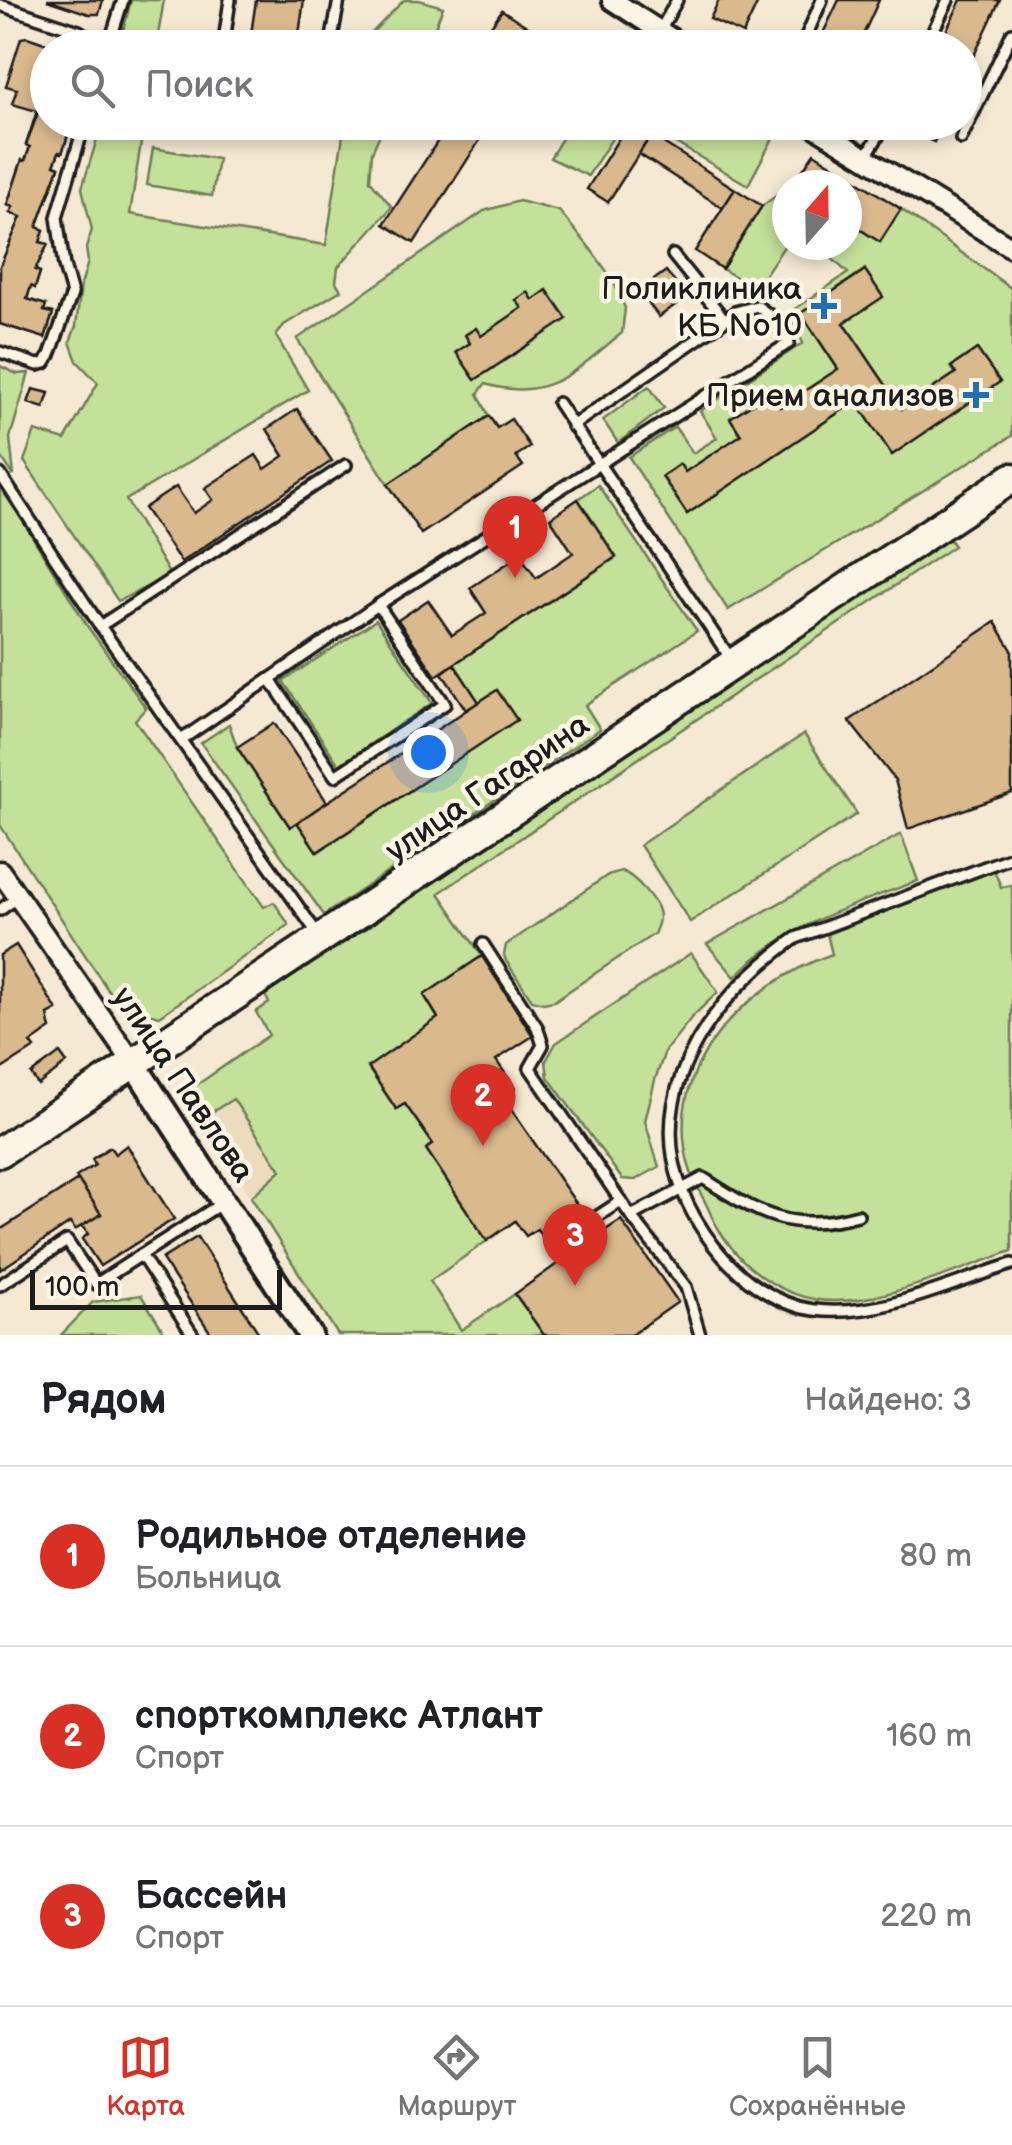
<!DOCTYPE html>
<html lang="ru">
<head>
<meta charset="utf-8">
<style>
	:root { --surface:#fff; --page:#f6f6f6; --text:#202124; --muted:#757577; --line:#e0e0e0; --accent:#d93025 }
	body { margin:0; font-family:"Balsamiq Sans",sans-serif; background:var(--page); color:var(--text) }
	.compass { position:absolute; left:772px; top:170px; width:90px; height:90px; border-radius:50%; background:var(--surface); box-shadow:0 5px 15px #0003; rotate:20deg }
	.scale { position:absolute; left:30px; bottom:25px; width:252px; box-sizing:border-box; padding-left:10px; border:5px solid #1c1c1c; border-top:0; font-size:28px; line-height:35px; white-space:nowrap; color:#1c1c1c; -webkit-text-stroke:8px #fcf5e5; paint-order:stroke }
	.you { position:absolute; left:428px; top:752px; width:35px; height:35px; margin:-25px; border:8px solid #fff; border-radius:50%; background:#1a73e8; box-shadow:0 0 0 15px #1a73e833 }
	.badge { display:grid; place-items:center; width:65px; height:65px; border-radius:50%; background:var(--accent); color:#fff; font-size:32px; font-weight:700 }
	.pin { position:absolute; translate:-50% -82px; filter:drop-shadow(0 2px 5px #0008) }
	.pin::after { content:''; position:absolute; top:52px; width:35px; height:30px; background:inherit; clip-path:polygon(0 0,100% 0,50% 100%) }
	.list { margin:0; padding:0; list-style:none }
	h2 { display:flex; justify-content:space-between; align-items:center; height:130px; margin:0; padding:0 40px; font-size:42px }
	h2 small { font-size:32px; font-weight:400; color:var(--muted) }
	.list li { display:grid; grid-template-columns:65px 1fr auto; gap:30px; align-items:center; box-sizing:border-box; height:180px; padding:0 40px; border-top:2px solid var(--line) }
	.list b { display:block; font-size:38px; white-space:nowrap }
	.list p { margin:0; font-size:32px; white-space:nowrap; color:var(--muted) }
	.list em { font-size:32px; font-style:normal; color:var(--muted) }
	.icon { flex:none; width:55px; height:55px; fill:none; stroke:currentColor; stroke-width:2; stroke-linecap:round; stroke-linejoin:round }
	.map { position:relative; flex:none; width:1012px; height:1335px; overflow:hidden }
	.search { position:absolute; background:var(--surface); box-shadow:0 5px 15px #0003; left:30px; right:30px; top:30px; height:110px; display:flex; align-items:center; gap:25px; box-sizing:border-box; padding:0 35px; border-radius:55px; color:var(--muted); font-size:38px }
	.sheet { height:670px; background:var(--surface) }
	nav { display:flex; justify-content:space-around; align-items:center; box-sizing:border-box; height:140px; border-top:2px solid var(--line); background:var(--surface); font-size:28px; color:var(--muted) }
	nav a { display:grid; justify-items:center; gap:5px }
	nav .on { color:var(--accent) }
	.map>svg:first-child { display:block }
	.built { fill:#eddbbe }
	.green { fill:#c4e199; stroke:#707e5a; stroke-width:2.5; fill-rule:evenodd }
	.building { fill:#dab98d; stroke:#1c1c1c; stroke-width:2.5 }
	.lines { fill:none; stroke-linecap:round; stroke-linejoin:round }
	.service-casing { stroke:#1c1c1c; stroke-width:16 }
	.minor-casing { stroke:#1c1c1c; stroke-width:25 }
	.tertiary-casing { stroke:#1c1c1c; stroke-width:30 }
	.secondary-casing { stroke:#1c1c1c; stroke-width:35 }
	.service { stroke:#fcf5e5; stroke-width:9 }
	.minor { stroke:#fcf5e5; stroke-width:18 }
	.tertiary { stroke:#fcf5e5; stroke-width:22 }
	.secondary { stroke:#fcf5e5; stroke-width:28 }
	.poi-dot { fill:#1f6fb2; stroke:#fcf5e5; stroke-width:4 }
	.labels { text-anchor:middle; stroke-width:9; stroke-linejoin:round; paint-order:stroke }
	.poi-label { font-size:32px; fill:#1c1c1c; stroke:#fcf5e5; text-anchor:end }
	.street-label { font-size:32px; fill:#1c1c1c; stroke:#fcf5e5 }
</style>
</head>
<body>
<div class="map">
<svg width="1012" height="1335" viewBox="0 0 1012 1335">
	<rect width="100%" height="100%" fill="#f5e9d3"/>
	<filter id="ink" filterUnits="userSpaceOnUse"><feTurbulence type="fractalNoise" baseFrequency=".01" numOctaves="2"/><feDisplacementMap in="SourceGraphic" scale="20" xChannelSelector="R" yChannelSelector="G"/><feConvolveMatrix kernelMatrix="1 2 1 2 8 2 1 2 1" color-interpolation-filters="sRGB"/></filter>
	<g filter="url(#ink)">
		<polygon class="built" points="233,1099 281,1171 251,1197 201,1119"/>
		<g class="green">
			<polygon points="131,0 164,0 156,47 119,47"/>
			<polygon points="404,0 419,0 443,7 427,47 358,47"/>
			<polygon points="572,122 622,123 588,176 550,158"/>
			<polygon points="776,122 780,125 748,185 641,123"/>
			<polygon points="102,123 144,123 130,214 326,245 345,122 385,123 372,152 370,180 392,207 338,267 336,282 341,290 284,325 276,336 308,390 126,500 170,575 118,601 24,461 35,431 65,440 98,383 77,361 70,342 76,326 81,285 88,262 86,248 92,230 82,188"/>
			<polygon points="153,148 218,159 212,196 147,185"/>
			<polygon points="787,188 787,242 756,288 722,269 762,206"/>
			<path d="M 519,201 L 559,211 L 590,248 L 613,280 L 625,308 L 622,333 C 575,370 549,403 485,384 L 478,394 L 489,416 L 388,484 L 297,339 L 484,211 Z"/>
			<path d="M 901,209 L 1012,289 L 1012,436 L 728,610 L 629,457 L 675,427 L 693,453 L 717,438 L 700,411 L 803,343 L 789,313 L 848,273 L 827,254 L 832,245 L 847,245 L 847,221 L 880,242 ZM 864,270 L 844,323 L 902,409 L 956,373 L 952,366 L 977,349 L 999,382 L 892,454 L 856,401 L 687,514 L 662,477 L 679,465 L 685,472 L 741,435 L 731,418 L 770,392 L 780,407 L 838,369 L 801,313 Z"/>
			<polygon points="0,366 17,374 29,373 10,438 14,476 0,455"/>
			<polygon points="649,386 664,408 618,443 603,420"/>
			<polygon points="0,484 88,627 146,708 135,720 264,907 274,902 289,925 160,1016 119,1007 0,825"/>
			<polygon points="598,485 697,631 585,705 600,729 324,915 201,743 229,724 237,747 289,826 297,822 318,852 516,720 497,690 479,702 454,664 616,558 578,499"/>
			<polygon points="945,533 954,546 439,893 482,956 424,995 438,1018 368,1068 396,1108 405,1104 433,1144 426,1149 487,1241 430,1281 461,1330 515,1294 544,1335 338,1335 251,1197 281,1170 233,1099 201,1119 185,1093 269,1035 256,1012 269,1003 265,995"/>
			<polygon points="376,620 432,703 339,765 283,681"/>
			<polygon points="804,734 857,814 690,922 640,845"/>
			<path d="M 901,834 L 918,881 C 855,904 781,927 735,977 L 707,944 Z"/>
			<path d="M 994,870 L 1001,887 L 1012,885 L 1012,1251 C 959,1269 867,1311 813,1299 C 765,1289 727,1253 708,1208 C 702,1195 693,1181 689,1166 C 661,1066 746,985 832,954 L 827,934 Z"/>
			<path d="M 621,871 C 635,876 659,902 659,917 C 659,924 656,929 654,934 L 554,1001 L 543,1003 L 532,1000 L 506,961 L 504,955 L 506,945 L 608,875 Z"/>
			<polygon points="691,953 718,992 692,1017 665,1051 655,1080 645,1121 659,1167 635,1180 622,1179 548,1077 546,1061 556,1043"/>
			<polygon points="141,1295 166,1335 61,1335 93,1302"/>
		</g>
		<g class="building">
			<polygon points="47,0 103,0 99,14 89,14"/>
			<polygon points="256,0 304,0 297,48 249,48"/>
			<polygon points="719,0 759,0 743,34 710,19"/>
			<polygon points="839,0 879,0 857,48 816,48"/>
			<polygon points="961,0 1000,0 964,77 964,48 938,48"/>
			<polygon points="502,10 528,27 514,48 476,48"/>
			<polygon points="27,37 59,48 48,48 48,122 66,122 64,130 69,132 62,153 59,152 54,165 59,167 37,227 44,230 40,242 48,244 35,270 40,272 35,288 31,286 27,299 46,305 44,311 53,313 45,338 0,324 0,266 21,217 10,213 13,207 7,205 22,160 25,161 30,147 26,145 37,111 12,104 17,89 6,86 21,38"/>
			<polygon points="47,88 48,122 66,122 64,130 69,132 62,153 59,152 54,165 59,167 37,227 44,230 40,242 48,244 35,270 40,272 35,288 31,286 27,299 46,305 44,311 53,313 45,338 0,324 0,266 21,217 10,213 13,207 7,205 22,160 25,161 30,147 26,145"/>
			<polygon points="450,122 480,140 414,243 384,224"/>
			<polygon points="629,122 651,135 608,202 587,189"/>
			<polygon points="904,122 943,122 934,142 902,127"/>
			<polygon points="651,135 735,189 723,208 639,154"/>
			<polygon points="814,153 901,209 880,242 847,221 847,185 793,185"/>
			<polygon points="735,189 762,206 722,269 695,251"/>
			<polygon points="865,270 883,297 844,323 902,409 956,373 951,367 977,349 1000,382 892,455 856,401 687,514 662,476 680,464 685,472 741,435 730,418 770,392 780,407 838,369 801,313"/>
			<polygon points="666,271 686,297 659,317 639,291"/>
			<polygon points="547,290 567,319 475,380 456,352 470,343 465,335 476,328 481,336 522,308 516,300 528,292 533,300"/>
			<polygon points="33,389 49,393 44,408 28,403"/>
			<polygon points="297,409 332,461 181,562 144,508 176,487 194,513 213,500 205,488 256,455 265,469 284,456 267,429"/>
			<polygon points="489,416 497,428 511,419 530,447 516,456 523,466 421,534 388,484"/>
			<polygon points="578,499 616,557 436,676 398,620 428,600 452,635 486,613 470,588 520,555 536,578 573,553 550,518"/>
			<polygon points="995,622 1012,650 1012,793 908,829 895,780 849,721"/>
			<polygon points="454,664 479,702 466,710 442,673"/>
			<polygon points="497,690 517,720 317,852 297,822"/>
			<polygon points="274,723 327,802 290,827 237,747"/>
			<polygon points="16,945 57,1010 48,1015 51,1029 31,1043 35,1048 0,1070 0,955"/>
			<polygon points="482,956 533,1036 496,1060 515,1088 502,1096 598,1235 621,1220 678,1302 631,1335 544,1335 515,1294 560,1262 537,1229 526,1236 515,1221 487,1241 426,1149 433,1144 405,1104 396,1109 368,1067 438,1018 424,995"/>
			<polygon points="60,1053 67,1063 38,1085 31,1074"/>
			<polygon points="127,1145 174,1219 100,1266 82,1239 88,1234 82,1226 101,1214 76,1177 95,1165 92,1159 110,1147 115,1154"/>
			<polygon points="78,1180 101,1214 75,1230 70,1223 0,1270 0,1230"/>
			<polygon points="197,1237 260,1335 212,1335 162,1259"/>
		</g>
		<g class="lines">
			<g class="service-casing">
				<g id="service">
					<polyline points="0,5 79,31 102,48"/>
					<polyline points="660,31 677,0"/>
					<polyline points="108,48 123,0"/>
					<polyline points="223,48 230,0"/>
					<polyline points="330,48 339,0"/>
					<polyline points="801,48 822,0"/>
					<polyline points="925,48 948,0"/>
					<polyline points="961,139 1012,33"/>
					<polyline points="866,156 887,122"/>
					<polyline points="0,352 38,365 45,363 50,355 72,294 64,266 57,217 85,122"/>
					<polyline points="558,403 733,662"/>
					<polyline points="572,426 725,320"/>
					<polyline points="0,474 100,626 317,933"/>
					<polyline points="100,626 346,465"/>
					<polyline points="270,679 335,776 445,704 378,605"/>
					<polyline points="181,740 378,605 789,343 773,318 757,306 735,312 725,320 673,255"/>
					<path d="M 1012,857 L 796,938 C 690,1013 623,1128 714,1246 C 738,1277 775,1305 814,1310 C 881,1318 949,1284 1012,1264"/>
					<polyline points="0,910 18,897"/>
					<polyline points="483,944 537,1027 543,1045 530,1068 631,1216 686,1287 700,1335"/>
					<path d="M 631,1216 L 703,1178 C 760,1215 790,1233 858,1215"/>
					<polyline points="589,1222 621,1201"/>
					<polyline points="141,1255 193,1335"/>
					<polyline points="0,1285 67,1241 96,1284 222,1203"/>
				</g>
			</g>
			<g class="minor-casing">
				<g id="minor">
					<polyline points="612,0 686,48"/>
					<polyline points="807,122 1012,248"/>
					<polyline points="0,871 134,1064"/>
				</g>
			</g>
			<g class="tertiary-casing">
				<polyline id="tertiary" points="134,1064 310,1335"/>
			</g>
			<g class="secondary-casing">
				<polyline id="secondary" points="0,1152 1012,478"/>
			</g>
			<use href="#service" class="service"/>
			<use href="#minor" class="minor"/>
			<use href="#tertiary" class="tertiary"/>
			<use href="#secondary" class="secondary"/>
		</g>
	</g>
	<g class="poi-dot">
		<path d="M819 291h10v10h10v10h-10v10h-10v-10h-10v-10h10z"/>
		<path d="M971 380h10v10h10v10h-10v10h-10v-10h-10v-10h10z"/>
	</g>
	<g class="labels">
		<g class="poi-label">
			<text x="802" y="299">Поликлиника<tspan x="802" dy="37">КБ No10</tspan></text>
			<text x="954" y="406">Прием анализов</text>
		</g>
		<g class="street-label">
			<text transform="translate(487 787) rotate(-34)" y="11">улица Гагарина</text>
			<text transform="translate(184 1084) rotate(56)" y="11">улица Павлова</text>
		</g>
	</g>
</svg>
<svg class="compass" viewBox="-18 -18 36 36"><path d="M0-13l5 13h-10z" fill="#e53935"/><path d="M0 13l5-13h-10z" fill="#757577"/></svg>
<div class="scale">100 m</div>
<div class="you"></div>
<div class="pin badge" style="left:515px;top:578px">1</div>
<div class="pin badge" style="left:483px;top:1146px">2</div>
<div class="pin badge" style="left:575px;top:1286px">3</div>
<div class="search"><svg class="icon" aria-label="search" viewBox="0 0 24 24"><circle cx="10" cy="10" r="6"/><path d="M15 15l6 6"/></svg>Поиск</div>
</div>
<section class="sheet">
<h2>Рядом<small>Найдено: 3</small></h2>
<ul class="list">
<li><span class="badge">1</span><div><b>Родильное отделение</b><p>Больница</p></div><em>80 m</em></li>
<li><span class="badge">2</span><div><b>спорткомплекс Атлант</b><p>Спорт</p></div><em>160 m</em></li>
<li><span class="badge">3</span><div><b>Бассейн</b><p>Спорт</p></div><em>220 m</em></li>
</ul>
</section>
<nav>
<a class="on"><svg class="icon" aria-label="map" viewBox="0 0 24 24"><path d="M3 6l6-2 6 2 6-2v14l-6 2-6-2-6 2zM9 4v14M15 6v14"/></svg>Карта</a>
<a><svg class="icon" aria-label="directions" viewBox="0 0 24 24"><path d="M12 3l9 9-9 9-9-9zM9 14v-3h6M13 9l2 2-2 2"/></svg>Маршрут</a>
<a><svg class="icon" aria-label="saved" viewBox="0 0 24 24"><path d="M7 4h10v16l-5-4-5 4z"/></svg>Сохранённые</a>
</nav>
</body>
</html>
